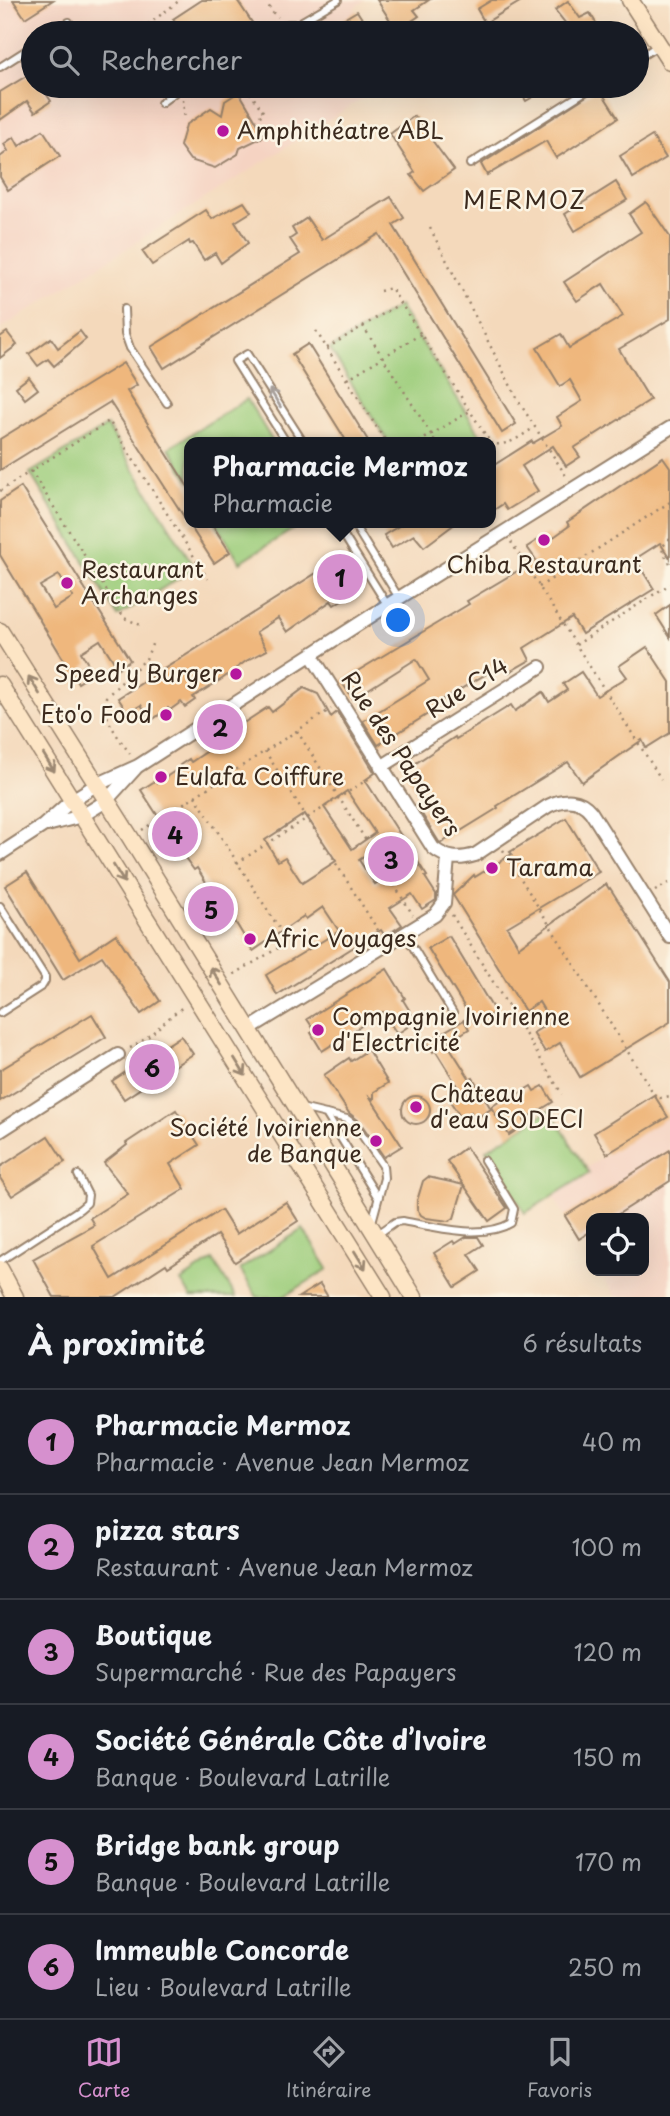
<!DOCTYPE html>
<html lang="fr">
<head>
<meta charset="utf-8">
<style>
	:root { --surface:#171b24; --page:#242831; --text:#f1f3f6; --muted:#9ea1a6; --line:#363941; --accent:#d690ce }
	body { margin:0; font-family:"Playpen Sans",sans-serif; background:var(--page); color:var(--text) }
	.controls { position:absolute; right:21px; bottom:21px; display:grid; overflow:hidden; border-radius:14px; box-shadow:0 7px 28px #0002 }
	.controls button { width:63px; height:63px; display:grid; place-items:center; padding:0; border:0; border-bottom:2px solid var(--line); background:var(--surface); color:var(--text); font:35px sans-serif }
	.you { position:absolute; left:399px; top:621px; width:24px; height:24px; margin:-18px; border:5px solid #fff; border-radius:50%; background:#1a73e8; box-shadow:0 0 0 10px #1a73e833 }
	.badge { display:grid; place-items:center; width:46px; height:46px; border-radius:50%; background:var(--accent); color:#111; font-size:23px; font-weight:700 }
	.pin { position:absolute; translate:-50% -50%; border:4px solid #fff; box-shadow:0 2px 7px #0006 }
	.popup { position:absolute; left:184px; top:437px; width:312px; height:91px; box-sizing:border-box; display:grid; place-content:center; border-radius:14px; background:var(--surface); filter:drop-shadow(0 2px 5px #0005); font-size:23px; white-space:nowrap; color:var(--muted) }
	.popup b { font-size:26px; color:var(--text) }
	.popup::after { content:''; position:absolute; left:50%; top:100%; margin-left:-14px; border:14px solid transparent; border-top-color:var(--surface) }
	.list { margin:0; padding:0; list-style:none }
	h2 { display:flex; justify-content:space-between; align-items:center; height:91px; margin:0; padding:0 28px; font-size:30px }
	h2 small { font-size:23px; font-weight:400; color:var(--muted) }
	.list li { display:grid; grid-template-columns:46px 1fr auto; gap:21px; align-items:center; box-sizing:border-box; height:105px; padding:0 28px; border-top:2px solid var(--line) }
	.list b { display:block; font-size:26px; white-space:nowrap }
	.list p { margin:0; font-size:23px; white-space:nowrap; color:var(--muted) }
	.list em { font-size:23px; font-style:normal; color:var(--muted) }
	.icon { flex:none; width:38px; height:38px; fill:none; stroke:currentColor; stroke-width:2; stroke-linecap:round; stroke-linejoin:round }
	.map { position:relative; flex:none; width:670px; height:1297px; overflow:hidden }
	.search { position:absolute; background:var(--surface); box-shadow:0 7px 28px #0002; left:21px; right:21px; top:21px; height:77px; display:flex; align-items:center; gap:18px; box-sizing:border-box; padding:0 24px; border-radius:38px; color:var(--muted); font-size:26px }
	.sheet { height:721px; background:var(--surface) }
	nav { display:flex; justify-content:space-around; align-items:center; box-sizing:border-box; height:98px; border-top:2px solid var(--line); background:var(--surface); font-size:19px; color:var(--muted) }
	nav a { display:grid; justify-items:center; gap:4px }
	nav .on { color:var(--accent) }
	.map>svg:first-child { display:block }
	.built { fill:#f5d3c2 }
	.green { fill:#9dcd7c; stroke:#6c7c4d; stroke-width:2 }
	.building { fill:#efb77d; fill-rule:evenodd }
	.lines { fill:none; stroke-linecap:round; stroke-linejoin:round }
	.lane-casing { stroke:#98826c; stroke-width:10 }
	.street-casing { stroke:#98826c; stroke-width:16 }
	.secondary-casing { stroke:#98826c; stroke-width:19 }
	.path { stroke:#98826c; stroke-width:2.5; stroke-dasharray:2 5; stroke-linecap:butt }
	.lane { stroke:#fff; stroke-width:6 }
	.street { stroke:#fff; stroke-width:12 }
	.secondary { stroke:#fde5c5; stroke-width:16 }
	.oneway { stroke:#a79f9a }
	.oneway2 { stroke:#9c8872 }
	.poi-dot { fill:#b5179e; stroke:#fcf5e5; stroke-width:2.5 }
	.labels { text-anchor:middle; stroke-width:5; stroke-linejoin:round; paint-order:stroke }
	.poi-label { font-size:23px; fill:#3b2a1e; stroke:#fcf5e5; text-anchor:start }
	.street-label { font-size:23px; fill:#3b2a1e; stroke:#fcf5e5 }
	.neighbourhood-label { font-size:24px; letter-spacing:2px; fill:#3b2a1e; stroke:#fcf5e5 }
</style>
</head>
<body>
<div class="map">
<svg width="670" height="1297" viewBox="0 0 670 1297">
	<rect width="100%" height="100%" fill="#fcf5e5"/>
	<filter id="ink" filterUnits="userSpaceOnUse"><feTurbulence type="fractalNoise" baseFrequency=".0143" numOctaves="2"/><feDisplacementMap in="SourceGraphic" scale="14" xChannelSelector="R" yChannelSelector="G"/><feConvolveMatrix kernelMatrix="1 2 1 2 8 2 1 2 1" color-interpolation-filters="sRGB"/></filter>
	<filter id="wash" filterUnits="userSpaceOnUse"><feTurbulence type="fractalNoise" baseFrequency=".00686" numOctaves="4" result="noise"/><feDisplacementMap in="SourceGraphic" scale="28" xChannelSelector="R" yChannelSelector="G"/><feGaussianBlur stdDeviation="1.57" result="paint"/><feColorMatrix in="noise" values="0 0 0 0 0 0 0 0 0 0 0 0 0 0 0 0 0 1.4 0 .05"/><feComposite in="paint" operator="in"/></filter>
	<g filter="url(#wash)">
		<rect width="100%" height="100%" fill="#f4d9bb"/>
		<g class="built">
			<polygon points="0,0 365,0 354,8 371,33 33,33 33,86 382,86 0,329"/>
			<polygon points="670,1115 670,1291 661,1297 616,1297 599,1271 644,1271 644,1218 591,1218 591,1258 553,1196 589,1173 586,1168"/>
		</g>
		<g class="green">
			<polygon points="399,306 485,442 388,442 330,349"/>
			<polygon points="247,399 273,442 190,442 189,480 169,448"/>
			<polygon points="107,426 195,568 118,616 30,473"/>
			<polygon points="216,523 303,523 240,562"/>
			<polygon points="550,1110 589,1173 525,1213 486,1150"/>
			<polygon points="303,1229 328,1269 283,1297 257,1297 240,1269"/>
			<polygon points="213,1260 236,1297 191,1297 181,1281"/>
		</g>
		<g id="blocks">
			<g class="building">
				<polygon points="13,0 53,0 25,18"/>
				<polygon points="202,0 237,0 253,24 239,33 183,33 173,19"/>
				<polygon points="377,0 429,0 414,10 419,16 397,31"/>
				<polygon points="492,0 523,0 485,23 477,9"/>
				<polygon points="568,1 580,18 590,13 602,33 551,33 566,24 555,10"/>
				<polygon points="357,11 368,28 360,33 320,33"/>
				<polygon points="33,72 33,86 41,86 51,101 35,112 27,101 0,120 0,92"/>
				<polygon points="517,86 552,86 526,101"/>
				<polygon points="599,88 618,118 556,158 546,141 487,175 481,164"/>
				<polygon points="239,92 265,136 240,148 238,154 215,168 190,160 180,146 186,125 211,108 222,115 225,101"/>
				<polygon points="414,116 454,170 424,191 411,175 415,172 390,134"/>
				<polygon points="43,130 60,156 8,190 0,177 0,157 8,151 4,144 14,137 19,146"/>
				<polygon points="652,136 666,158 633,178 620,156"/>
				<polygon points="616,182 627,200 575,231 565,214"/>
				<polygon points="391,197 404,218 393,225 516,424 502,433 379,234 164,368 151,347 300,254 290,239 296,235 292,228 307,218 322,240"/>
				<polygon points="244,202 251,212 235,222 248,243 221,263 215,253 204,260 193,243 190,244 189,241 152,265 142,251 206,210 212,219"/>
				<polygon points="646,202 670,237 670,319 619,349 650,400 574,448 580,457 566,466 553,446 522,466 538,491 507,510 503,504 491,512 491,467 532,441 533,443 562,426 557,417 582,401 570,380 560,386 537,348 561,334 569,348 623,316 603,284 577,301 564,282 641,232 629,214"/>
				<polygon points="80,331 86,339 54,366 48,359 38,366 29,354 51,338 58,348"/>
				<polygon points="7,332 17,345 0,358 0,337"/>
				<polygon points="308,344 369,442 347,442 292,354"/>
				<polygon points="123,363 137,385 127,391 190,490 190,523 211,523 230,552 214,563 110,402 0,470 0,439"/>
				<polygon points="29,377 38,389 25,399 16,387"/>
				<polygon points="663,457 670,467 670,558 660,543 635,559 654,589 582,634 572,618 524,648 530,660 509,672 505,663 434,705 436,709 378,745 363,721 429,680 418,662 416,659 353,699 341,681 469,604 467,601 536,560 527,547 547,534 551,539 569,526 567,522"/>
				<path d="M 21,487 L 130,660 L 118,668 L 100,640 L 81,652 L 88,664 L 83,667 L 89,676 L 78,683 L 0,555 L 0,501 ZM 59,575 L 73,597 L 54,609 L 40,586 Z"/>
				<polygon points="404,523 456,523 424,547 414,535 392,548 384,535"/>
				<polygon points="337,560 354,592 334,605 331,601 287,632 278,618 256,632 267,650 246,661 222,679 193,697 195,700 185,707 181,702 170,710 168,708 152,720 141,705 128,713 118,698"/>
				<polygon points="670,605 670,637 656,615"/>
				<polygon points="647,647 670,682 670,733 646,748 642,740 582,782 568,762 497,806 498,808 441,843 439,842 420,811 427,807 404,771 455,737 456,739 511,705 515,711 543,692 549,702 567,690 563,684 581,672 597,696 627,677 619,666"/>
				<path d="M 304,688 L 318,694 L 331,717 L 337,712 L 375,773 L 365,780 L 427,876 L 425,877 L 436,894 L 436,900 L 422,909 L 412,894 L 390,908 L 402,925 L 385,936 L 381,930 L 277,995 L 266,975 L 339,931 L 323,907 L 306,919 L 304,916 L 253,951 L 228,910 L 215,918 L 206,905 L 216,898 L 197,868 L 194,870 L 183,855 L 141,790 L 155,781 L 157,783 L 181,767 L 180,765 L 189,759 L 191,762 L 215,746 L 213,743 L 268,707 L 272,712 ZM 347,791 L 375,833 L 352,849 L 324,807 ZM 305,814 L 336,861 L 302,883 L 285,857 L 278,861 L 265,840 ZM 382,845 L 398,869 L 375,884 L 359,860 Z"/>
				<polygon points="566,818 599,872 507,927 519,947 606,884 609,889 610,888 670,982 670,1022 580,1077 560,1043 545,1052 533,1033 551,1022 539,1002 525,1011 453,895 474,875 475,877 512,854 510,852"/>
				<polygon points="27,872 80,958 116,934 160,1001 141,1014 102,956 63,980 5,886"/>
				<polygon points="449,936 495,1012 475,1024 428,948"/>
				<polygon points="387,969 405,998 403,1000 416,1021 397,1034 383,1012 322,1051 311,1033 315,1031 307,1019"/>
				<polygon points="92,1014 106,1037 0,1101 0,1070"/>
				<polygon points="464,1020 469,1029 447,1043 470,1079 473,1078 491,1109 475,1119 471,1112 461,1118 450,1101 460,1094 456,1088 458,1087 435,1050 433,1052 427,1042"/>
				<polygon points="181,1036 193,1054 124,1099 112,1081"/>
				<polygon points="368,1050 388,1083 374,1092 374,1099 370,1097 402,1146 384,1157 359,1121 349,1113 324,1075 349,1058 351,1061"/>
				<polygon points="531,1086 534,1091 543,1086 553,1102 524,1120 526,1124 509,1135 491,1107 514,1092 516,1095"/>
				<polygon points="654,1095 668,1117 607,1154 594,1133"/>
				<circle cx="416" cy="1110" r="14"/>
				<polygon points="176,1110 199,1145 170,1164 185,1189 93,1246 112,1279 221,1210 236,1234 286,1202 298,1221 235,1262 217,1235 168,1267 166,1264 115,1297 54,1297 33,1259 94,1225 90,1218 128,1194 104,1163 127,1145 126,1143"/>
				<polygon points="48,1136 65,1162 12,1196 0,1178 0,1167"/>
				<polygon points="466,1147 507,1208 489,1221 447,1161"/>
				<polygon points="670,1150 670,1181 612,1218 591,1218 591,1231 579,1239 565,1216"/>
				<polygon points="428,1177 464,1185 454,1218 449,1221 426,1218 421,1215 417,1209 417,1201 423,1181"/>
				<polygon points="466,1237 478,1237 483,1245 469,1254 480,1271 455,1287 434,1253 453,1241 455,1244"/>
				<polygon points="320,1284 328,1297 299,1297"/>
			</g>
		</g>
	</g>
	<g filter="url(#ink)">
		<use href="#blocks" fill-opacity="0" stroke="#98826c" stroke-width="2"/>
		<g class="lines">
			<g class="lane-casing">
				<g id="lane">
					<polyline points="52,33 69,22"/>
					<polyline points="267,33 288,24 297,24 338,0"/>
					<polyline points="637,59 659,45"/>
					<polyline points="0,67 33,46"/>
					<polyline points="161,103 183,86"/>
					<polyline points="470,164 594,86"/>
					<polyline points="124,309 125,334 130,348 167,403"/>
					<polyline points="286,442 235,361 247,354 303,442"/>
					<polyline points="336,523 388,606"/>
					<polyline points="353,523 399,598"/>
					<polyline points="0,906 45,977 45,981 42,986 0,1013"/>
					<polyline points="405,934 453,1013"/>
					<polyline points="301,1108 347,1119 355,1125 383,1166 384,1178 372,1222"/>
					<polyline points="326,1114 378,1198"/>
					<path d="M 378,1234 L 395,1222 L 403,1221 C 434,1227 483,1240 511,1223 L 514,1209 L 484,1160"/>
					<polyline points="0,1261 80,1209 87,1203 88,1195 78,1175"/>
				</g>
			</g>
			<g class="street-casing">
				<g id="street">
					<path d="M 312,656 L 433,848 C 447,859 458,860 475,855 L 548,806 C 564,798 580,798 591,812 L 670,937"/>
					<polyline points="381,767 540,667"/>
					<polyline points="47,825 82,816 106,801 135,769"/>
					<polyline points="0,854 43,826 72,800 96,785 138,766 399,598 670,428"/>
					<polyline points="249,1029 435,915 444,903 448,858"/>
					<polyline points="0,1131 118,1055"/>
				</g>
			</g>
			<g class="secondary-casing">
				<g id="secondary">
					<polyline points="630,0 670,62"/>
					<polyline points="0,631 130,837 414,1297"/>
					<polyline points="0,685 383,1297"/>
					<polyline points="0,1269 15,1297"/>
				</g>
			</g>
			<g class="path">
				<polyline points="266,0 271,11 278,17"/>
				<polyline points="137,33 180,0"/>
				<polyline points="248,86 249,91 264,113 257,118"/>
				<polyline points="237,92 240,86"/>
				<polyline points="183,100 185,120"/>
				<polyline points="430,228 519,402 568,479"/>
				<polyline points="380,291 391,288 490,442"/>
				<polyline points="363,326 436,442"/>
				<polyline points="316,331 386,442"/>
				<polyline points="327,348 401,303"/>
				<polyline points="347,379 421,334"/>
				<polyline points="419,442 470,411"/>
				<path d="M 490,443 C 507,448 521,436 535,427"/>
				<polyline points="31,471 124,618 143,626"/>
				<polyline points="0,491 109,421 208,579"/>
				<polyline points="368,527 375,523"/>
				<polyline points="670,539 662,547 663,553 670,563"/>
				<polyline points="511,542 661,779"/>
				<polyline points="539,587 670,502"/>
				<polyline points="576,645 670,584"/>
				<polyline points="297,731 413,915"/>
				<polyline points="265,751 381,935"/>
				<path d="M 130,754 C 120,739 100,716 106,697 L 146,659 L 153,642"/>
				<polyline points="195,796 286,939 283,945 233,975"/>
				<polyline points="142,830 331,709"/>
				<polyline points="503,850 654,1094 660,1098 670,1096"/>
				<polyline points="237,863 373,776"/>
				<polyline points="655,891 670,882"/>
				<polyline points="452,915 562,1094"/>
				<path d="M 130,1048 C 152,1038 165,1018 185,1006"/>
			</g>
			<use href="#lane" class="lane"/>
			<use href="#street" class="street"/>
			<use href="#secondary" class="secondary"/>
		</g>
		<defs><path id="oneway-shaft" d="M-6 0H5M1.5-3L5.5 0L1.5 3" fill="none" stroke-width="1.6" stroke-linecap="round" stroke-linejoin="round" transform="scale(1.75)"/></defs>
		<use class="oneway" href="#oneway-shaft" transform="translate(275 398) rotate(-122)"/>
		<g class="oneway2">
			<use href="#oneway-shaft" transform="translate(34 685) rotate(-122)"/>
			<use href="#oneway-shaft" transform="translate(49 763) rotate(58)"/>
			<use href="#oneway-shaft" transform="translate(119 874) rotate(58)"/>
			<use href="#oneway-shaft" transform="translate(216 976) rotate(-122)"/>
			<use href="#oneway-shaft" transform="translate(240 1067) rotate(58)"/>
			<use href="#oneway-shaft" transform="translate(360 1260) rotate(58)"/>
		</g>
	</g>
	<g class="poi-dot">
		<circle cx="223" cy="131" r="7"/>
		<circle cx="544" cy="540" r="7"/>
		<circle cx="67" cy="583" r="7"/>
		<circle cx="236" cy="674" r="7"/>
		<circle cx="166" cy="715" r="7"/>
		<circle cx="161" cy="777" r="7"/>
		<circle cx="492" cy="868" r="7"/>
		<circle cx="250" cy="939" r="7"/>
		<circle cx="318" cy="1030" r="7"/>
		<circle cx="416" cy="1107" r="7"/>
		<circle cx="376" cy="1141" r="7"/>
	</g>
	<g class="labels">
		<g class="poi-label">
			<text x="237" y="139">Amphithéatre ABL</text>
			<text x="544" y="573" text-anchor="middle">Chiba Restaurant</text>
			<text x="81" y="578">Restaurant<tspan x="81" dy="26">Archanges</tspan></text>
			<text x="222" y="682" text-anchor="end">Speed'y Burger</text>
			<text x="152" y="723" text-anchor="end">Eto'o Food</text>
			<text x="175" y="785">Eulafa Coiffure</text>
			<text x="506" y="876">Tarama</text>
			<text x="264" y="947">Afric Voyages</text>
			<text x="332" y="1025">Compagnie Ivoirienne<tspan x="332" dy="26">d'Electricité</tspan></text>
			<text x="430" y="1102">Château<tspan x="430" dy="26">d'eau SODECI</tspan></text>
			<text x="362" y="1136" text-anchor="end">Société Ivoirienne<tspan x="362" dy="26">de Banque</tspan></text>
		</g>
		<g class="street-label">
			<text transform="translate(467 688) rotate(-32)" y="8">Rue C14</text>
			<text transform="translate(401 754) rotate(56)" y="8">Rue des Papayers</text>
		</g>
		<g class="neighbourhood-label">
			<text x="525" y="209">MERMOZ</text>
		</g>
	</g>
</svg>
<div class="controls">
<button><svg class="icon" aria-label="locate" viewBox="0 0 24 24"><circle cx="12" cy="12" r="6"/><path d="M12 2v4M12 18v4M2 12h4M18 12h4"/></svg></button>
</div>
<div class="you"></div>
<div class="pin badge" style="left:340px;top:577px">1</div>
<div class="popup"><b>Pharmacie Mermoz</b>Pharmacie</div>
<div class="pin badge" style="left:220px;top:727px">2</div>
<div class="pin badge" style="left:391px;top:859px">3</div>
<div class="pin badge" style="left:175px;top:834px">4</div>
<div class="pin badge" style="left:211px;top:909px">5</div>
<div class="pin badge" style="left:152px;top:1067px">6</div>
<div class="search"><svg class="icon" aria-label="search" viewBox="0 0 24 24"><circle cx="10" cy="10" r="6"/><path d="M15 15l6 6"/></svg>Rechercher</div>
</div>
<section class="sheet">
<h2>À proximité<small>6 résultats</small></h2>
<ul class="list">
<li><span class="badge">1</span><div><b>Pharmacie Mermoz</b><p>Pharmacie · Avenue Jean Mermoz</p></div><em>40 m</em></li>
<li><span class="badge">2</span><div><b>pizza stars</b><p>Restaurant · Avenue Jean Mermoz</p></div><em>100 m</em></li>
<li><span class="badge">3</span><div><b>Boutique</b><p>Supermarché · Rue des Papayers</p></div><em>120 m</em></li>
<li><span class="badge">4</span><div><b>Société Générale Côte d’Ivoire</b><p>Banque · Boulevard Latrille</p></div><em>150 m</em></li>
<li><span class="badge">5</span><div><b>Bridge bank group</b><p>Banque · Boulevard Latrille</p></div><em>170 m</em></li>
<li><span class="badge">6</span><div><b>Immeuble Concorde</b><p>Lieu · Boulevard Latrille</p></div><em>250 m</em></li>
</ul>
</section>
<nav>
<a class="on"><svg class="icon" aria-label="map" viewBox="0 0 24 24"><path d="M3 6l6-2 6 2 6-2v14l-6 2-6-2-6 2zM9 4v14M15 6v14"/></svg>Carte</a>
<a><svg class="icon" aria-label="directions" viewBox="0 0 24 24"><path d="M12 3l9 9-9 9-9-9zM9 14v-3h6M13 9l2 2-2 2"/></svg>Itinéraire</a>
<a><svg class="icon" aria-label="saved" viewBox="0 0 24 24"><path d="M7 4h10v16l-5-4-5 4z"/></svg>Favoris</a>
</nav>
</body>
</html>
